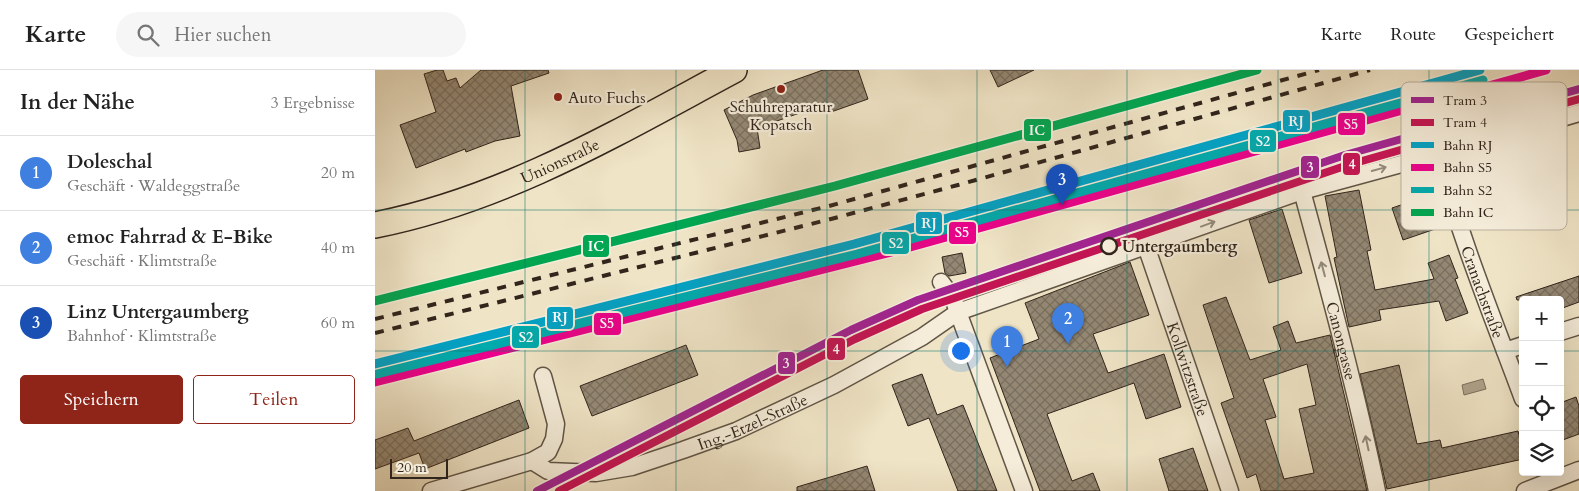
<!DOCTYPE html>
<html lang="de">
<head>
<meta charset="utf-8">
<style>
	:root { --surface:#fff; --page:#f6f6f6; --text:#222; --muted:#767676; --line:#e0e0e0; --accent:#8f2418 }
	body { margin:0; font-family:Cardo,serif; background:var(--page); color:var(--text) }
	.controls { position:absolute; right:15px; bottom:15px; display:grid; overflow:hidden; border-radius:5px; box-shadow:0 5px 20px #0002 }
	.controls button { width:45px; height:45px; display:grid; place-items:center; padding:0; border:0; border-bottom:1px solid var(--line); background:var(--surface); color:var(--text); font:25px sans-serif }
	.scale { position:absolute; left:15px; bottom:12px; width:58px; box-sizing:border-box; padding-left:5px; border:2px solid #31251c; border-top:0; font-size:14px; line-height:18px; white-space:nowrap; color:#31251c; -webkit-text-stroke:4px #f5edda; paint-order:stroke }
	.you { position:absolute; left:585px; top:280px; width:18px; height:18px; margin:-12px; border:4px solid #fff; border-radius:50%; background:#1a73e8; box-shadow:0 0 0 8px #1a73e833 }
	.badge { display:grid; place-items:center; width:32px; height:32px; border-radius:50%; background:var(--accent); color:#fff; font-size:16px; font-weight:700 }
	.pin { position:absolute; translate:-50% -41px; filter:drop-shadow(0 1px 2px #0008) }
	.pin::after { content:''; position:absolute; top:26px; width:18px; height:15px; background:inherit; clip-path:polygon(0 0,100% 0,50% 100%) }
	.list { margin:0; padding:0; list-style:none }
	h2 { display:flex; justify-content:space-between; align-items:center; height:65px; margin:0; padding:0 20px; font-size:21px }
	h2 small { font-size:16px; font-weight:400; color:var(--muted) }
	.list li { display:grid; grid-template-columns:32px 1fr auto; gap:15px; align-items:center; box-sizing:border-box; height:75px; padding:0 20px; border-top:1px solid var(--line) }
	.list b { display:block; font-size:19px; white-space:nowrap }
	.list p { margin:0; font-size:16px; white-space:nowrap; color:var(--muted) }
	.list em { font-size:16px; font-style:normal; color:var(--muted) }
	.actions { display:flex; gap:10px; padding:15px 20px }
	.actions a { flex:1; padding:11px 0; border:1px solid var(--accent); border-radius:5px; text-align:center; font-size:18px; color:var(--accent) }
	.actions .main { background:var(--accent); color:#fff }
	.icon { flex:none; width:28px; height:28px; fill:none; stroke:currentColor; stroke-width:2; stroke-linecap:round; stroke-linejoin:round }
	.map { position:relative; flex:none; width:1204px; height:421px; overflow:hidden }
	header { display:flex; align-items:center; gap:30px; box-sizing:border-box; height:70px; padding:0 25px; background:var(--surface); border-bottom:1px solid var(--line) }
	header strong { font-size:24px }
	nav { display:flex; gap:28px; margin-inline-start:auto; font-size:18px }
	.search { width:350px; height:45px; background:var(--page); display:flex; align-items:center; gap:12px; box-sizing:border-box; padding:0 18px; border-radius:28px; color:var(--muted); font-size:19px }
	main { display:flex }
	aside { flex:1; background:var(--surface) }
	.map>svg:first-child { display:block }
	.water { fill:#aea38c; stroke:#7c715f }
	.building { fill:url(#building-cross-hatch); stroke:#31251c; fill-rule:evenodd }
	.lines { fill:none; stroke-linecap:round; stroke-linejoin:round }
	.minor-casing { stroke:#605546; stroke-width:19 }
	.primary-casing { stroke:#31251c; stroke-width:28 }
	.minor { stroke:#f5edda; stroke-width:16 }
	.primary { stroke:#efe4c6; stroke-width:25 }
	.rail { stroke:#31251c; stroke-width:4; stroke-dasharray:9 9; stroke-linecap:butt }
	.rail-1-casing { stroke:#f5edda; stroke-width:12 }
	.rail-2-casing { stroke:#f5edda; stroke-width:12 }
	.rail-3-casing { stroke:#f5edda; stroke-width:12 }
	.rail-4-casing { stroke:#f5edda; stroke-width:12 }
	.rail-1 { stroke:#02a2c5; stroke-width:9 }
	.rail-2 { stroke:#ec008c; stroke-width:9 }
	.rail-3 { stroke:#00aaad; stroke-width:9 }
	.rail-4 { stroke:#00a651; stroke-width:9 }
	.tram-1-casing { stroke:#f5edda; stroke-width:11 }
	.tram-2-casing { stroke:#f5edda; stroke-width:11 }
	.tram-1 { stroke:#a1248f; stroke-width:8 }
	.tram-2 { stroke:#c31553; stroke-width:8 }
	.oneway { stroke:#93897b }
	.grid { fill:none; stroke:#0f766e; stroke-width:1; stroke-opacity:0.55 }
	.poi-dot { fill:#8f2418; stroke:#f5edda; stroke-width:2 }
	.stop-dot { fill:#f5edda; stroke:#31251c; stroke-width:2.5 }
	.labels { text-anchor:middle; stroke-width:4.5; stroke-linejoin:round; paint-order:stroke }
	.poi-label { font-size:16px; fill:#31251c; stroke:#f5edda; text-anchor:start }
	.street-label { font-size:16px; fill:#31251c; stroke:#f5edda }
	.stop-label { font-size:16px; font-weight:bold; fill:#31251c; stroke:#f5edda; text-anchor:start }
	.key { fill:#f5edda; stroke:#bab1a1; stroke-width:1 }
	.key-label { font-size:14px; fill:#31251c }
	.line-badge { stroke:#f5edda; stroke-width:2 }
	.badge-label { font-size:14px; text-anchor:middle; font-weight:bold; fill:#fff }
</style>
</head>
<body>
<header>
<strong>Karte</strong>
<div class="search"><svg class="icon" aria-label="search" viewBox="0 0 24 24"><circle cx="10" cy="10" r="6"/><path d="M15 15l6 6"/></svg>Hier suchen</div>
<nav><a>Karte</a><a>Route</a><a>Gespeichert</a></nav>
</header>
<main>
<aside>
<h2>In der Nähe<small>3 Ergebnisse</small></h2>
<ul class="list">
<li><span class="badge" style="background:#3f7fe0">1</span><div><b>Doleschal</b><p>Geschäft · Waldeggstraße</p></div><em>20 m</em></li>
<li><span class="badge" style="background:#3f7fe0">2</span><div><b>emoc Fahrrad &amp; E-Bike</b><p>Geschäft · Klimtstraße</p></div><em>40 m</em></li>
<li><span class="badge" style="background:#1a4fb4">3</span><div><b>Linz Untergaumberg</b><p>Bahnhof · Klimtstraße</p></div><em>60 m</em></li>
</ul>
<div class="actions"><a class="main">Speichern</a><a>Teilen</a></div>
</aside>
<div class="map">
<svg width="1204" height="421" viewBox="0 0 1204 421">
	<defs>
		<pattern id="building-cross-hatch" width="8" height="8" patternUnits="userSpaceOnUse" patternTransform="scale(1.25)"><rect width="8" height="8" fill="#948874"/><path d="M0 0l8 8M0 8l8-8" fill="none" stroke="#796f5e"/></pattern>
	</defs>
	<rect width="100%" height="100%" fill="#efe4c6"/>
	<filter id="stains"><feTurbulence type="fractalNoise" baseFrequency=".004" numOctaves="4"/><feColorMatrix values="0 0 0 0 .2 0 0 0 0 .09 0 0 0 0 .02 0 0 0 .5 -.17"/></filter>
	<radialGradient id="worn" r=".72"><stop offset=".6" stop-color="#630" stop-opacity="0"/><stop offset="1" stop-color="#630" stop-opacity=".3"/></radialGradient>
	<polygon class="water" points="1108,309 1111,319 1089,325 1087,315"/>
	<g class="building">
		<polygon points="62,0 68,0 72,11 81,8 85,18 106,0 173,0 174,3 136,16 145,66 120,71 91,82 90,79 41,98 25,55 61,42 49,4"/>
		<polygon points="448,0 483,0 493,29 456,42 453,33 382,58 385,78 364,82 362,70 349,40 378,25"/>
		<polygon points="615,0 659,0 623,17"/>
		<polygon points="984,120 996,180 992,181 1000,220 1059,209 1053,193 1074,185 1083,208 1080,209 1093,243 1071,251 1064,231 1004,240 1006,250 974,257 959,188 962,187 950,126"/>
		<polygon points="1055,125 1066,157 1028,170 1017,138"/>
		<polygon points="907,139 927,203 894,213 874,150"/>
		<polygon points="587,183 591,203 574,206 570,203 567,187"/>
		<polygon points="755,192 774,245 718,264 733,303 789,284 806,337 771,349 759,313 672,344 697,411 718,403 725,421 665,421 615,288 664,269 650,233"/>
		<polygon points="1204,206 1204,232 1185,239 1185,230 1142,230 1141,227"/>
		<path d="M 851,227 L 875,290 L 906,280 L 898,257 L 913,251 L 921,273 L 955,265 L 992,421 L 886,421 L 881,404 L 872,408 L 846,333 L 859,328 L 828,235 ZM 932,294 L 941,335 L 924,339 L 939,403 L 909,409 L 890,350 L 901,347 L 888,309 Z"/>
		<polygon points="311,275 323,305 217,346 205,316"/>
		<polygon points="1024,295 1042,374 1065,370 1067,378 1143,361 1148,381 1148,389 1012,419 985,304"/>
		<polygon points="547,304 562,345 588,335 622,421 583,421 554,348 533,356 517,315"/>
		<polygon points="1201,327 1204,336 1204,364 1185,371 1185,333"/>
		<polygon points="144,330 154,358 50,399 44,383 0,399 0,370 33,358 39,371"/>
		<polygon points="818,378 833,421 794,421 784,389"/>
		<polygon points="492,396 500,421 422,421 422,417"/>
	</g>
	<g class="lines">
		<g class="minor-casing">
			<g id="minor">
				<path id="s1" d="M 1063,84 C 1085,168 1118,248 1148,329"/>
				<path id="s2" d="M 927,121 C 954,220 981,320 1002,421"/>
				<path id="s3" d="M 771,176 L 855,421"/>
				<polyline points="566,212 578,228 583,242 649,421"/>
				<polyline points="1185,262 1204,256"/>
				<polyline points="1130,281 1148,275"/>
				<path id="s4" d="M 157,391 L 173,401 L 221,403 L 257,397 L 308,380 L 361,361 L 459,315 L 547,267 L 583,242 L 927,121 L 1063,84 L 1204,43"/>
				<polyline points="56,421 157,391 173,382 179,369 181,354 168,306"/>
				<polyline points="1150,421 1204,400"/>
			</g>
		</g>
		<g class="primary-casing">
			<g id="primary">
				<path id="s5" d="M 0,155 C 131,129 243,62 359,0"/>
			</g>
		</g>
		<use href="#minor" class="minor"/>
		<use href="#primary" class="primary"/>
		<g class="rail">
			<polyline points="0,249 454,136 944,0"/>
			<polyline points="0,263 456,149 583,115 995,0"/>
		</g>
		<g class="rail-1-casing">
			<polyline id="rail-1" points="0,294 479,174 1105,0"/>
		</g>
		<g class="rail-2-casing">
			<polyline id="rail-2" points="0,312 528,179 1171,0"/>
		</g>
		<g class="rail-3-casing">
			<polyline id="rail-3" points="2,304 482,184 1108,10"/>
		</g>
		<g class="rail-4-casing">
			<polyline id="rail-4" points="0,231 460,116 882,0"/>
		</g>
		<use href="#rail-1" class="rail-1"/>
		<use href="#rail-2" class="rail-2"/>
		<use href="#rail-3" class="rail-3"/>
		<use href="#rail-4" class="rail-4"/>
		<g class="tram-1-casing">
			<polyline id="tram-1" points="162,421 476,260 543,230 970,85 1204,19"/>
		</g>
		<g class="tram-2-casing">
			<polyline id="tram-2" points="184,421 480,269 547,239 973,95 1204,29"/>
		</g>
		<use href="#tram-1" class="tram-1"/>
		<use href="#tram-2" class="tram-2"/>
	</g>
	<defs><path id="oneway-shaft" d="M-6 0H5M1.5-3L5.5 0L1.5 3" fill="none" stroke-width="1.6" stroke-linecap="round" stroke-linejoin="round" transform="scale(1.25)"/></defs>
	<g class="oneway">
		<use href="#oneway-shaft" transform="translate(1004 99) rotate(-15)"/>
		<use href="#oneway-shaft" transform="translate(833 154) rotate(-20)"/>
		<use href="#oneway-shaft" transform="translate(948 199) rotate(-105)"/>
		<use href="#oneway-shaft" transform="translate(992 373) rotate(-102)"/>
	</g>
	<path class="grid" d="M 150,0 L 150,421M 301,0 L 301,421M 452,0 L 452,421M 602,0 L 602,421M 752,0 L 752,421M 903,0 L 903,421M 1054,0 L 1054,421M 0,140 L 1204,140M 0,281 L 1148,281M 1185,281 L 1204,281"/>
	<g class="poi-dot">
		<circle cx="406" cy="19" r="5"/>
		<circle cx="183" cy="27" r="5"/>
	</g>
	<circle class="stop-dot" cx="734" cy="176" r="8"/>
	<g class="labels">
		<g class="poi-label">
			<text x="193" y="33">Auto Fuchs</text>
			<text x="406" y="42" text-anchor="middle">Schuhreparatur<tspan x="406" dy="18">Kopatsch</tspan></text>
		</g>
		<g class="street-label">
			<text dy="6" stroke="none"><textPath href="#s5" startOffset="196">Unionstraße</textPath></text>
			<text dy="6" stroke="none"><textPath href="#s1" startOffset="145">Cranachstraße</textPath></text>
			<text dy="6" stroke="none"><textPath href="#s2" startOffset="155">Canongasse</textPath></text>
			<text dy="6" stroke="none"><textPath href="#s3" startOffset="130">Kollwitzstraße</textPath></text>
			<text dy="6" stroke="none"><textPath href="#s4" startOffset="232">Ing.-Etzel-Straße</textPath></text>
		</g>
		<g class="stop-label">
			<text x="747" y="182">Untergaumberg</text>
		</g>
	</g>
	<rect x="1026" y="12" width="166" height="148" rx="8" class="key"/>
	<rect x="1036" y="27" width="23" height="6" fill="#a1248f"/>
	<rect x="1036" y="49" width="23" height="7" fill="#c31553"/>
	<rect x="1036" y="72" width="23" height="6" fill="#02a2c5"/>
	<rect x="1036" y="94" width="23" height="7" fill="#ec008c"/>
	<rect x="1036" y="117" width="23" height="6" fill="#00aaad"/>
	<rect x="1036" y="139" width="23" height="7" fill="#00a651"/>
	<g class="key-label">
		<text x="1068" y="35">Tram 3</text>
		<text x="1068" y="57">Tram 4</text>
		<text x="1068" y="80">Bahn RJ</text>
		<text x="1068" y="102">Bahn S5</text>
		<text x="1068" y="125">Bahn S2</text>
		<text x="1068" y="147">Bahn IC</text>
	</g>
	<g class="line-badge">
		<rect x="907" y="39" width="29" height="24" rx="5" fill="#02a2c5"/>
		<rect x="962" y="42" width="29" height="24" rx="5" fill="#ec008c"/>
		<rect x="648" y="48" width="29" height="24" rx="5" fill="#00a651"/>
		<rect x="874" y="59" width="28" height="24" rx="5" fill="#00aaad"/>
		<rect x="967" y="82" width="19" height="24" rx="5" fill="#c31553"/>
		<rect x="925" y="85" width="20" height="24" rx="5" fill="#a1248f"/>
		<rect x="540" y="141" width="28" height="24" rx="5" fill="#02a2c5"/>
		<rect x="573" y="151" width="29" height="24" rx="5" fill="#ec008c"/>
		<rect x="506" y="161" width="29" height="24" rx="5" fill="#00aaad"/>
		<rect x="207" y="164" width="28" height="24" rx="5" fill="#00a651"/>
		<rect x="171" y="236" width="28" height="24" rx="5" fill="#02a2c5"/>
		<rect x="218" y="242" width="29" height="24" rx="5" fill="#ec008c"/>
		<rect x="136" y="255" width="29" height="24" rx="5" fill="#00aaad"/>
		<rect x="451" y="267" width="20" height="24" rx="5" fill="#c31553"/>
		<rect x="402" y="281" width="19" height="24" rx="5" fill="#a1248f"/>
	</g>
	<g class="badge-label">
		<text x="921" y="56">RJ</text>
		<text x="976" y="59">S5</text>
		<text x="662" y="65">IC</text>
		<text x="888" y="76">S2</text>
		<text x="977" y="99">4</text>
		<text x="935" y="102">3</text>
		<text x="554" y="158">RJ</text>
		<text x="587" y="167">S5</text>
		<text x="521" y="178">S2</text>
		<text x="221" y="181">IC</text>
		<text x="185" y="252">RJ</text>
		<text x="232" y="258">S5</text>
		<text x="151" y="272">S2</text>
		<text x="461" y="284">4</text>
		<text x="411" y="298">3</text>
	</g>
	<rect width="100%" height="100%" filter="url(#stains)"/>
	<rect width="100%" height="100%" fill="url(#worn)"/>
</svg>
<div class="controls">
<button>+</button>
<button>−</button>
<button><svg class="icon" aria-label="locate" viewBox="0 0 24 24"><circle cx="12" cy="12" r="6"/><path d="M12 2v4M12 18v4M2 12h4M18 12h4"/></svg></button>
<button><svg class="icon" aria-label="layers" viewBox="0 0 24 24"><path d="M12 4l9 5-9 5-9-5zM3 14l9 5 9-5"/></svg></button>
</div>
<div class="scale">20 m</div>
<div class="you"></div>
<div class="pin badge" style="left:632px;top:297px;background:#3f7fe0">1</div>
<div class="pin badge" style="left:693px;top:274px;background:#3f7fe0">2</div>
<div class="pin badge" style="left:687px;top:135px;background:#1a4fb4">3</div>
</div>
</main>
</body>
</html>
